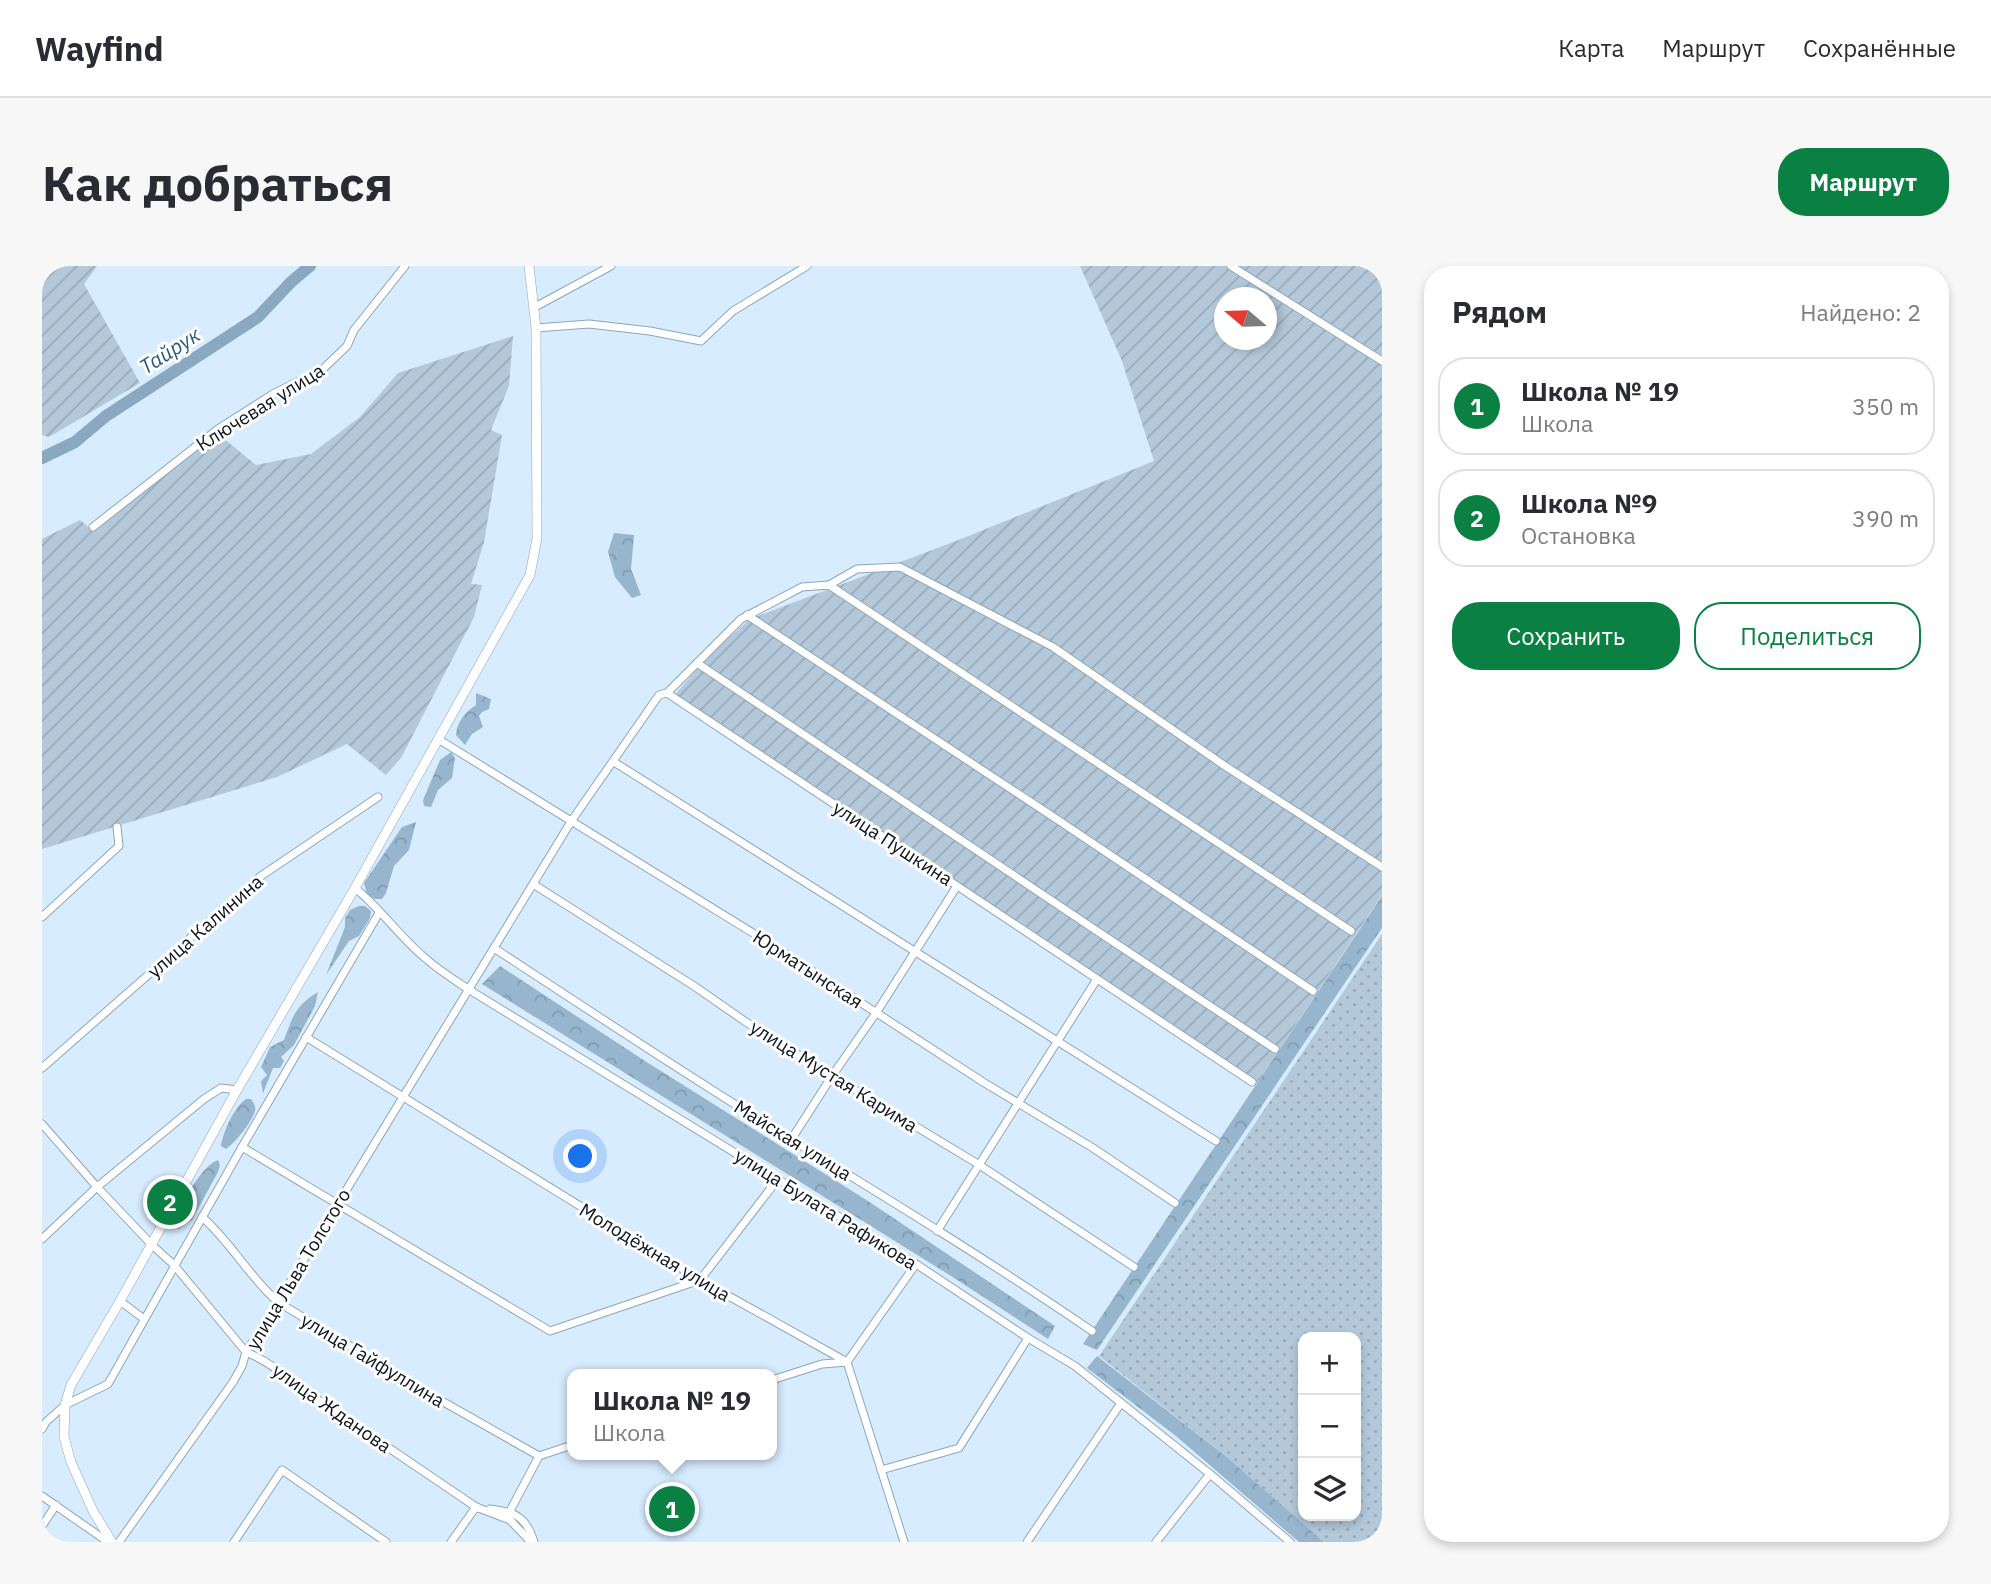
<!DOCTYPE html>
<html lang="ru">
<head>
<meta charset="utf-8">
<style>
	:root { --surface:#fff; --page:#f7f7f7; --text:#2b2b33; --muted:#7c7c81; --line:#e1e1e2; --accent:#0b8043 }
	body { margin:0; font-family:"IBM Plex Sans",sans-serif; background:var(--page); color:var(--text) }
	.controls { position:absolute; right:21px; bottom:21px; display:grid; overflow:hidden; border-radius:14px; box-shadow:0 4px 10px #0003 }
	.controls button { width:63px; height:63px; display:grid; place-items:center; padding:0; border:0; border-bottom:2px solid var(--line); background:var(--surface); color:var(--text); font:35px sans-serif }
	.compass { position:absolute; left:1172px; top:21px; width:63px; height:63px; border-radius:50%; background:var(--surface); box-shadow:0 4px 10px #0003; rotate:289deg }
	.you { position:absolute; left:539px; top:891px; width:24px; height:24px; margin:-18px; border:5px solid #fff; border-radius:50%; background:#1a73e8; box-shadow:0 0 0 10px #1a73e833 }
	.badge { display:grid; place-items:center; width:46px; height:46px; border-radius:50%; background:var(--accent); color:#fff; font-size:23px; font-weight:700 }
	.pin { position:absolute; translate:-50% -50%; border:4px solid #fff; box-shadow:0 2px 7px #0006 }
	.popup { position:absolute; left:525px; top:1103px; width:210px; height:91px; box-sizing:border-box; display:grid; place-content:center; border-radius:14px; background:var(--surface); filter:drop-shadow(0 2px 5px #0005); font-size:23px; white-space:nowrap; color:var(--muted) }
	.popup b { font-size:26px; color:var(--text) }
	.popup::after { content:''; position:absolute; left:50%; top:100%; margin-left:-14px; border:14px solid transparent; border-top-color:var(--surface) }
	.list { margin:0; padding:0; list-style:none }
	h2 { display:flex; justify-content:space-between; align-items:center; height:91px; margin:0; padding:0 28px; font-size:30px }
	h2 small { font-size:23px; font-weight:400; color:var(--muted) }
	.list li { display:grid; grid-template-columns:46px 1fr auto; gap:21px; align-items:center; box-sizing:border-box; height:98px; margin:0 14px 14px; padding:0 14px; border:2px solid var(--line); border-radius:28px }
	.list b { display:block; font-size:26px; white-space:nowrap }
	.list p { margin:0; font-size:23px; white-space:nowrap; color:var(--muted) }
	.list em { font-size:23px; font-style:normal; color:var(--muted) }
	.actions { display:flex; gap:14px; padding:21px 28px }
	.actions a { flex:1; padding:16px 0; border:2px solid var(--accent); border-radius:28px; text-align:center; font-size:24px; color:var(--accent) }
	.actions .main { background:var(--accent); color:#fff }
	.icon { flex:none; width:38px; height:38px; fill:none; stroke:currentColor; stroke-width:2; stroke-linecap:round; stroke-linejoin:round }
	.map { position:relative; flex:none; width:1340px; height:1276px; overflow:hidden; border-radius:28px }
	header { display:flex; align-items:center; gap:42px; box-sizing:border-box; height:98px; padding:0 35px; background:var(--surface); border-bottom:2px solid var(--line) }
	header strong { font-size:33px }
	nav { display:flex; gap:38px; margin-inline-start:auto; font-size:24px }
	.intro { display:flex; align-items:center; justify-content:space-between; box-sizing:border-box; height:168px; padding:0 42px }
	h1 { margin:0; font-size:49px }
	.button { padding:18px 32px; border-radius:28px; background:var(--accent); color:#fff; font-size:24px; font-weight:700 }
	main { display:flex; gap:42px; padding:0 42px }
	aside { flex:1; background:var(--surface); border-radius:28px; box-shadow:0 4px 10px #0003 }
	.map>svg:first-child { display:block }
	.grass { fill:url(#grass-dots); fill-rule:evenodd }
	.forest { fill:url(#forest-crowns) }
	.garden { fill:url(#garden-furrows); fill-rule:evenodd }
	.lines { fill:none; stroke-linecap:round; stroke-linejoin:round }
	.river { stroke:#8aa8bf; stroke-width:12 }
	.minor-casing { stroke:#8ca6ba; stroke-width:9 }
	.tertiary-casing { stroke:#8ca6ba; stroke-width:10 }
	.minor { stroke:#fff; stroke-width:7 }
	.tertiary { stroke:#fff; stroke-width:9 }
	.labels { text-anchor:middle; stroke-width:6; stroke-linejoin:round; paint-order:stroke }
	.street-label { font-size:19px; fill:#0c151c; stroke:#fff }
	.water-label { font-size:21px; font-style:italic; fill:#295a7d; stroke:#fff }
</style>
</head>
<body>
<header>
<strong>Wayfind</strong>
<nav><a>Карта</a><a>Маршрут</a><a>Сохранённые</a></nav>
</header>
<div class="intro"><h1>Как добраться</h1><a class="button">Маршрут</a></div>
<main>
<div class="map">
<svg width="1340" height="1276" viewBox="0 0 1340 1276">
	<defs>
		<pattern id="grass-dots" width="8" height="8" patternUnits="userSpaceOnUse" patternTransform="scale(1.75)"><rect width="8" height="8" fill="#b3c8d9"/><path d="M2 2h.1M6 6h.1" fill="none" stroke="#99abba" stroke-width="1.8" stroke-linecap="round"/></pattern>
		<pattern id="forest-crowns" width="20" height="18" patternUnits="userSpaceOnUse" patternTransform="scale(1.75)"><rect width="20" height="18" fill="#97b5cd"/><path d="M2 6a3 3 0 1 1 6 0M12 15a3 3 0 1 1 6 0" fill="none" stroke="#819baf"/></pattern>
		<pattern id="garden-furrows" width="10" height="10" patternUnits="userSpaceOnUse" patternTransform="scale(1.75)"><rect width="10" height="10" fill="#b3c8d9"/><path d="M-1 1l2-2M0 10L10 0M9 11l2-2" fill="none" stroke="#99abba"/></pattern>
	</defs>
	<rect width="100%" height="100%" fill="#d7ecfe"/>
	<path class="grass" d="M 1340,668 L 1340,1276 L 1282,1276 L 1186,1192 L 1057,1090 ZM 1261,1071 L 1314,1071 L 1314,1250 L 1261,1250 Z"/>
	<g class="forest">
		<polygon points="572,267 592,269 589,303 599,329 590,332 573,311 566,286"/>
		<path d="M 434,427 L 449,433 L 447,443 L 440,446 L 437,450 L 441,461 L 430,468 L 423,479 L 414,469 C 415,456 423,446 434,439 Z"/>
		<polygon points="409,486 413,492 410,512 396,524 389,541 382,540 381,534 398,494"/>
		<polygon points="374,556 367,584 352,600 344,627 340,633 333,633 325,628 322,617 360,561"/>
		<polygon points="1340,630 1340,662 1055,1084 1041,1078"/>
		<polygon points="317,640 323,640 329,645 328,652 317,670 307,675 284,709 303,661 303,652 308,644"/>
		<polygon points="458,700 603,795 826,935 1013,1060 1006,1073 909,1010 440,718"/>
		<path d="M 276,726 L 273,740 L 252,779 L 239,791 L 242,795 L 238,802 L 231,802 L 221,827 L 219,815 L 225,809 L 219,801 L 228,781 L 242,774 C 251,750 253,740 276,726 Z"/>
		<path d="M 204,833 L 209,833 C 212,838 214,839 213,845 C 210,856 193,877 184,883 L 179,880 C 181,866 192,841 204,833 Z"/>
		<path d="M 176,894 L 178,899 L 176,906 L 150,954 L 137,963 L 129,960 C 139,941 156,902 176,894 Z"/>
		<polygon points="1055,1090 1186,1192 1282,1276 1257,1276 1134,1170 1045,1102"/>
	</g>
	<g class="garden">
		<polygon points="0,0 55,0 42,18 98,117 7,171 0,169"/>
		<path d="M 1038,0 L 1340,0 L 1340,629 L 1215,817 L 631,431 L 668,388 L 708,353 L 914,275 L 1112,195 L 1080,95 ZM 1182,32 L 1224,32 L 1224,74 L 1182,74 Z"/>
		<polygon points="471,70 467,120 449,164 460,169 442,276 429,318 440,319 432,351 359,492 344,509 305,478 235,511 0,583 0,273 38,254 50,264 175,167 214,199 269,188 318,151 356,107"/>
	</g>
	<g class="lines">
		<polyline class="river" points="0,192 33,176 64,150 216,51 249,16 268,0"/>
		<g class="minor-casing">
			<g id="minor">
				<polyline points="1189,0 1340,95"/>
				<polyline points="1329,0 1340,7"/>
				<polyline points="493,41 569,0"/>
				<polyline points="494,62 547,58 608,65 659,75 691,45 765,0"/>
				<polyline points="51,261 176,163 231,128 281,103 305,80 312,64 363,0"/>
				<polyline points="787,319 815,303 858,301 1011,381 1183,500 1340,601"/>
				<polyline points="705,349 1016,554 1271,725"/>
				<polyline points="655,397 1058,667 1233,783"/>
				<polyline points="625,427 699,353 760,321 787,319 1309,665"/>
				<polyline points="396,473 724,675 941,816 1051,882 1133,937"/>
				<polyline points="572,496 1174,875"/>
				<polyline points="491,618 652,720 704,756 790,810 936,898 1092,1001"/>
				<path d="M 313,622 C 338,642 357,670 382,691 C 395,703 411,713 426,723 L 874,998 L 986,1072 L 1033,1100 L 1168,1208 L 1248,1276"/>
				<polyline points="0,651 77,580 75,561"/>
				<path d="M 452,682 C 551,747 649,812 750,874 C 851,936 952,998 1050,1065"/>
				<polyline points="264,771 658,1014 805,1096 862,1276"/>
				<polyline points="0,802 219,610 336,531"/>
				<path d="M 0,858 L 55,921 L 110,979 L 132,999 L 204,1086 C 223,1094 239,1105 254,1119 L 434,1241 L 468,1254 L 489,1276"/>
				<polyline points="749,874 790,810 834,747 915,620"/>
				<polyline points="200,881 508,1065 658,1014 736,913"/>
				<path d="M 160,951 C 189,976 207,1011 236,1036 L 375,1121 L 497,1190 L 530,1179"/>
				<polyline points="895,965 1055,713"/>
				<polyline points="0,973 55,921 162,833 179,822 195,824"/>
				<polyline points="78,1035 102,1053"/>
				<polyline points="730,1114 780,1098 805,1096 874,998"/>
				<polyline points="0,1163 4,1156 23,1139 66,1118 200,881 337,647"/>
				<polyline points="839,1204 917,1182 986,1072"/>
				<polyline points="0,1230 66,1276"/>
				<path d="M 448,1243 C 473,1246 484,1250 492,1276"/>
				<polyline points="468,1245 497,1190"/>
				<polyline points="0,1260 14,1239"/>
				<polyline points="77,1276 191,1116 200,1100 204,1086 236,1036 530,554 617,429 625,427 1210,816"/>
				<polyline points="192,1276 240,1204 344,1276"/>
				<polyline points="409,1276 434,1241 436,1242"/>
				<polyline points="985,1276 1079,1137"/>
				<polyline points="1114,1276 1168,1208"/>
			</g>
		</g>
		<g class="tertiary-casing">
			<polyline id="tertiary" points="70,1276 51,1245 29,1196 22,1171 23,1139 29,1119 78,1035 195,824 313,622 488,309 495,272 494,62 487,0"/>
		</g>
		<use href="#minor" class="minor"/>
		<use href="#tertiary" class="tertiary"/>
	</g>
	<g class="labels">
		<g class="street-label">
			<text transform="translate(218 141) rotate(-32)" y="7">Ключевая улица</text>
			<text transform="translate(851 577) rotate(33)" y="7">улица Пушкина</text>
			<text transform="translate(163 660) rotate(-41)" y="7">улица Калинина</text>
			<text transform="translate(766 703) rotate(33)" y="7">Юрматынская</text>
			<text transform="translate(792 810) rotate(32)" y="7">улица Мустая Карима</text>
			<text transform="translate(751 874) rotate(32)" y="7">Майская улица</text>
			<text transform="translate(784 943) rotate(32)" y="7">улица Булата Рафикова</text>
			<text transform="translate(613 986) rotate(31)" y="7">Молодёжная улица</text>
			<text transform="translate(256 1003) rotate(-59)" y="7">улица Льва Толстого</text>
			<text transform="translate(331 1094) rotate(31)" y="7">улица Гайфуллина</text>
			<text transform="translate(290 1142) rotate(35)" y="7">улица Жданова</text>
		</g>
		<g class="water-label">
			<text transform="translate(128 85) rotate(-33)" y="7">Тайрук</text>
		</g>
	</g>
</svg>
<div class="controls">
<button>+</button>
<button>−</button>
<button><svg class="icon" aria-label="layers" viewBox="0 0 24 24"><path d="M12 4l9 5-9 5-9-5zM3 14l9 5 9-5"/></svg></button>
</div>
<svg class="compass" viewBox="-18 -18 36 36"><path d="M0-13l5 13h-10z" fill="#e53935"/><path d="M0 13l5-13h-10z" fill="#7c7c81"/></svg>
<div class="you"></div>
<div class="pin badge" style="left:630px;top:1243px">1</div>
<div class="popup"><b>Школа № 19</b>Школа</div>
<div class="pin badge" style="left:128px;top:936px">2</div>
</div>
<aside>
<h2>Рядом<small>Найдено: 2</small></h2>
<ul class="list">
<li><span class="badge">1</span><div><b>Школа № 19</b><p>Школа</p></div><em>350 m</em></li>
<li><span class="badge">2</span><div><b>Школа №9</b><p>Остановка</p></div><em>390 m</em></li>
</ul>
<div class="actions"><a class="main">Сохранить</a><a>Поделиться</a></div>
</aside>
</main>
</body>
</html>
